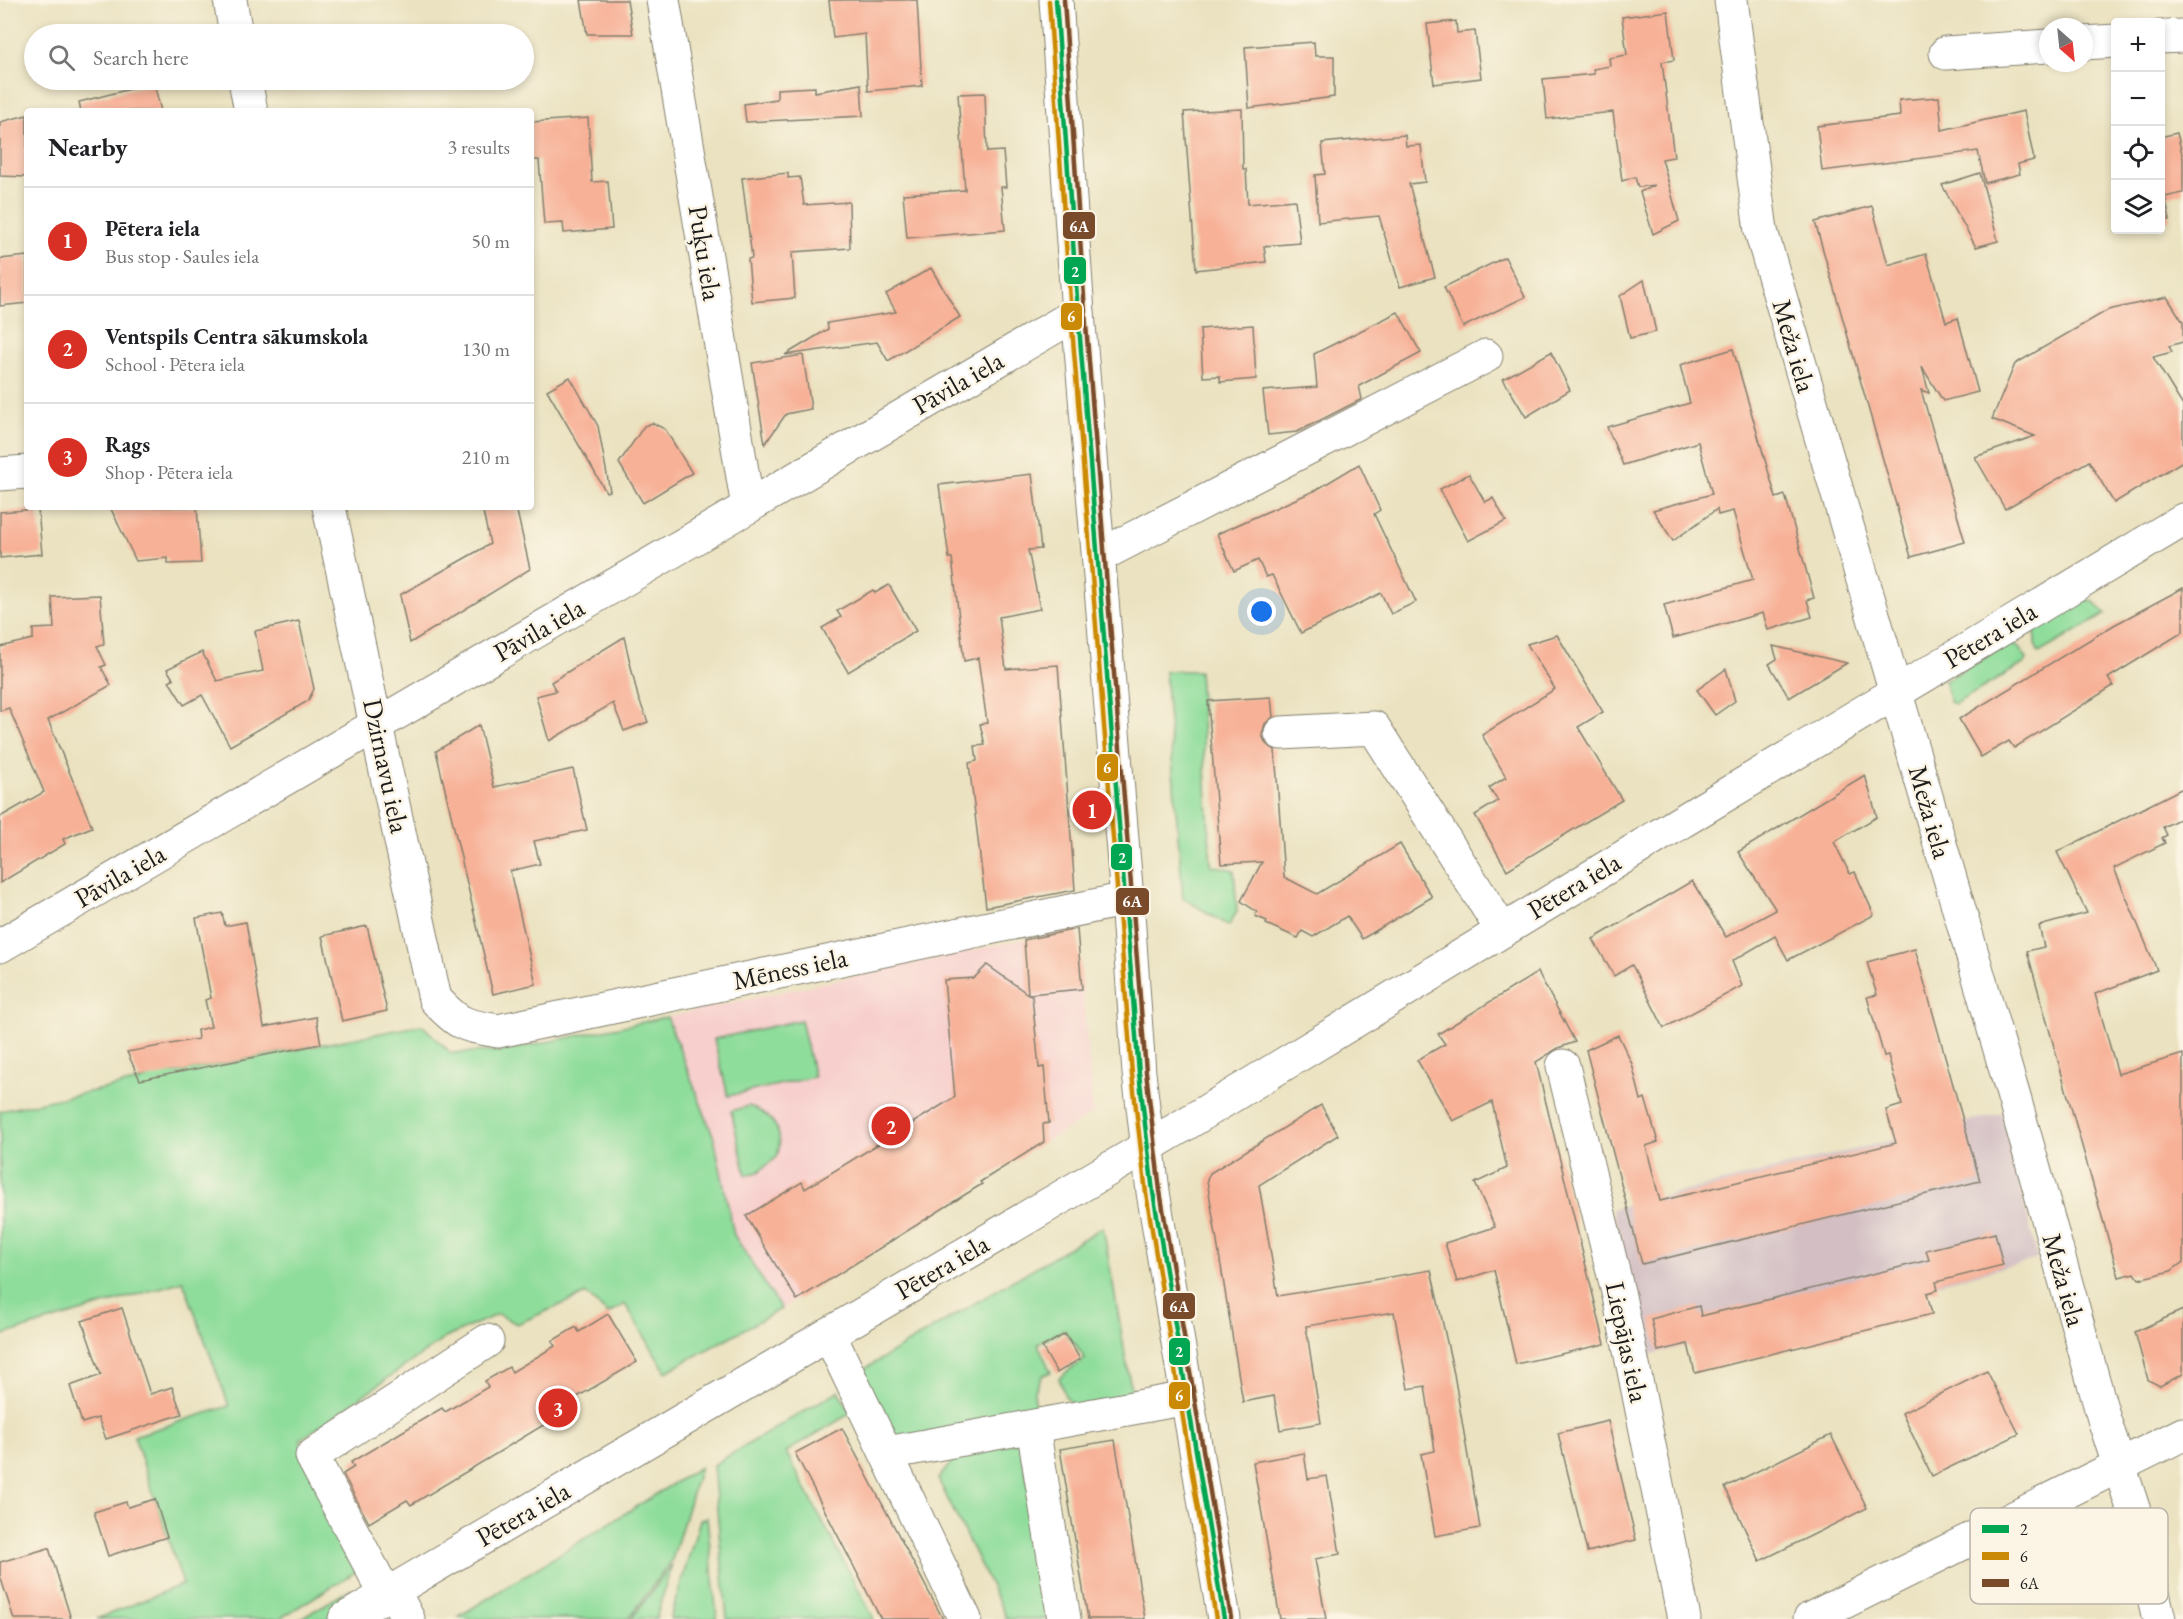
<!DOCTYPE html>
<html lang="en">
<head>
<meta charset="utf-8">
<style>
	:root { --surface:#fff; --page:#f2f2f2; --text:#202124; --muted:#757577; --line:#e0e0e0; --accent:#d93025 }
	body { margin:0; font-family:"EB Garamond",serif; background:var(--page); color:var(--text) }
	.controls { position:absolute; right:18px; top:18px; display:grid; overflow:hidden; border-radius:6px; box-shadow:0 3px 9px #0003 }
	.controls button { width:54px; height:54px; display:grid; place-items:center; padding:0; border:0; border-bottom:2px solid var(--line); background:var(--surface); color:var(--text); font:30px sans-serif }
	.compass { position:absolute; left:2039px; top:18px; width:54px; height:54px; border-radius:50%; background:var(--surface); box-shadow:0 3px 9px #0003; rotate:153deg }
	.you { position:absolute; left:1262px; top:612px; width:21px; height:21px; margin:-15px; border:4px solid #fff; border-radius:50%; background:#1a73e8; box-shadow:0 0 0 9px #1a73e833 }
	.badge { display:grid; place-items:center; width:39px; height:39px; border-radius:50%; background:var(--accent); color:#fff; font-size:20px; font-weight:700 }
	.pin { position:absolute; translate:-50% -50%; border:3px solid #fff; box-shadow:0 2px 6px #0006 }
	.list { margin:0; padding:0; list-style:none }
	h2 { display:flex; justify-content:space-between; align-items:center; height:78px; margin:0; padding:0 24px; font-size:26px }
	h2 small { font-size:20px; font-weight:400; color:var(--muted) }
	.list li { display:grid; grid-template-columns:39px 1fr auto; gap:18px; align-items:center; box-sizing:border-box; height:108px; padding:0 24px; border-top:2px solid var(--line) }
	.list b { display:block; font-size:22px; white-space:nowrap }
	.list p { margin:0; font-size:20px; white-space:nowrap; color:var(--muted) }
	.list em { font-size:20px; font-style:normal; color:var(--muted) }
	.icon { flex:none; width:33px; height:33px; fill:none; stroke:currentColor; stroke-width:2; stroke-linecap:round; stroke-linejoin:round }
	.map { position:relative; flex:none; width:2183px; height:1619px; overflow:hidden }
	.search { position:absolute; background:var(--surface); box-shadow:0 3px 9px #0003; left:24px; top:24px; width:510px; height:66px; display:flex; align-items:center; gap:15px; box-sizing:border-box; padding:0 21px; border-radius:33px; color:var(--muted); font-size:22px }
	.panel { position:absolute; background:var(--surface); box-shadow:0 3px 9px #0003; left:24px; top:108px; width:510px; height:402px; border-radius:6px }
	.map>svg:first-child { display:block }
	.built { fill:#f7d0cd }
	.industrial { fill:#d2bec3 }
	.green { fill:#8fdd9b; stroke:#567c5c; stroke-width:1.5 }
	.building { fill:#f7b197 }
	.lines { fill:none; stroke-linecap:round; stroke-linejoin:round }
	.minor-casing { stroke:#837f6e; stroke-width:35 }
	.minor { stroke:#fff; stroke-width:33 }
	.bus-1-casing { stroke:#fcf5e5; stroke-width:9 }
	.bus-2-casing { stroke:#fcf5e5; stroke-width:9 }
	.bus-3-casing { stroke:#fcf5e5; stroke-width:9 }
	.bus-1 { stroke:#00a651; stroke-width:4.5 }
	.bus-2 { stroke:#cb8a06; stroke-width:4.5 }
	.bus-3 { stroke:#7a4b2a; stroke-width:4.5 }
	.labels { text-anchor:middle; stroke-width:5; stroke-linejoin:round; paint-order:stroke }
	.street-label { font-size:27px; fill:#1c1c1c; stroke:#fcf5e5 }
	.key { fill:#fcf5e5; stroke:#b9b4a9; stroke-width:1.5 }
	.key-label { font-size:16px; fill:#1c1c1c }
	.line-badge { stroke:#fcf5e5; stroke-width:2 }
	.badge-label { font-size:16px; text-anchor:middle; font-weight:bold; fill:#fff }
</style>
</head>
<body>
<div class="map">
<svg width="2183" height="1619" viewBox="0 0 2183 1619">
	<rect width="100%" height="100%" fill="#fcf5e5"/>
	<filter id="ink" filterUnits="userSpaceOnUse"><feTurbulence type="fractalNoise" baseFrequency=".0167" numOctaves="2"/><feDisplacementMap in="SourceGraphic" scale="12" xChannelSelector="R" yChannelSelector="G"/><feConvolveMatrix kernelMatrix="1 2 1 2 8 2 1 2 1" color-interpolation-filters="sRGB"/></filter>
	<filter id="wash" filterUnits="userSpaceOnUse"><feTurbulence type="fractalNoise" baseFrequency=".008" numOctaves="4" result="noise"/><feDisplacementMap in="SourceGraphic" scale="24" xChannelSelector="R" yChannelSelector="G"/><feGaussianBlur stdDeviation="1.35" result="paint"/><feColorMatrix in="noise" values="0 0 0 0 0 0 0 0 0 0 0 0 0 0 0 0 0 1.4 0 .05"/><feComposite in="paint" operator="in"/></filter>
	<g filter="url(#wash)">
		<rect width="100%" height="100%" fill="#eae2c0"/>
		<polygon class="built" points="1078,935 1093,1114 1044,1142 980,1182 982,1184 781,1309 734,1235 714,1138 667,1017 1019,940"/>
		<polygon class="industrial" points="2002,1113 2038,1259 1648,1355 1612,1209"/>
		<g class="green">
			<polygon points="2084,599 2094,602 2106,614 2039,653 2035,644 2035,627"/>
			<polygon points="2010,643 2019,648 2027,659 2025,663 1955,704 1950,702 1944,681"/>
			<polygon points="1165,671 1199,671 1211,865 1234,870 1237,911 1229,926 1183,898"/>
			<polygon points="667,1017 714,1138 734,1235 781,1309 666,1372 625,1304 608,1314 586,1294 517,1324 498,1314 445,1338 300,1440 357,1571 279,1619 97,1619 183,1584 134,1436 229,1406 183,1281 0,1336 0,1111 140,1081 158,1074 176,1073 422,1025 451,1053 503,1051"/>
			<polygon points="801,1020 814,1077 728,1096 714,1039"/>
			<path d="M 749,1106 C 773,1115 785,1131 777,1157 L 758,1172 L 746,1175 L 731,1111 Z"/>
			<polygon points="1103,1227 1132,1394 1075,1408 1065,1396 1059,1378 1085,1358 1064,1330 1038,1344 1051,1372 1043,1375 1034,1391 1036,1414 889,1441 856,1374"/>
			<polygon points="838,1391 851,1413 786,1452 874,1619 727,1619 713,1465"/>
			<polygon points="1020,1442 1054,1619 1007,1619 938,1479 959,1453"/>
			<polygon points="700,1467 672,1560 630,1617 625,1619 468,1619 458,1617"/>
			<polygon points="707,1517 717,1619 670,1619 700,1520"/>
			<polygon points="672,1564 656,1619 629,1619 632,1618"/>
			<polygon points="351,1589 356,1598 333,1619 300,1619"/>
		</g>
		<g id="blocks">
			<g class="building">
				<polygon points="581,0 627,0 633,34 587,34"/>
				<polygon points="829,0 917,0 922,86 868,91 865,34 833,38"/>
				<polygon points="1668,11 1674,60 1662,62 1674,157 1662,159 1679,221 1653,234 1640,192 1655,185 1638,187 1635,177 1622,181 1613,112 1547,119 1543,79 1594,74 1593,69 1610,66 1609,58 1627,55 1622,17"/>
				<polygon points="1456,21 1457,33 1475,31 1481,78 1434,84 1427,24"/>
				<polygon points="1314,42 1315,56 1334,56 1334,97 1249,108 1245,47"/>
				<polygon points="154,83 161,111 81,111 79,102"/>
				<polygon points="861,84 863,116 746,122 744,104 777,99 777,89 815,87 815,92"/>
				<polygon points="985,93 987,152 1003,151 1006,187 1001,187 1005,230 907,238 903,194 965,190 958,94"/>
				<polygon points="1939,97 1942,130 2024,111 2034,160 2018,164 2020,174 1985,183 1978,151 1822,171 1817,126 1900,116 1899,100"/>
				<polygon points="1242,109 1243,169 1246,169 1248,204 1295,200 1300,243 1264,246 1266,262 1196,270 1184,112"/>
				<polygon points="27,115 27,177 0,176 0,122"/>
				<polygon points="588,118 592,182 608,181 612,229 564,233 563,223 544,224 539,160 531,160 531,122"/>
				<polygon points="2177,133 2183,158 2183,193 2165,197 2170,220 2160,220 2160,137"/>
				<polygon points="1405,135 1406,146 1421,145 1425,182 1409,184 1435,277 1400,287 1379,216 1318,222 1315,175 1325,174 1322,143"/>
				<polygon points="788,173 788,178 800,177 804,205 849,202 850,248 792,252 795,298 752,302 748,259 752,258 742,178"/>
				<polygon points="1980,173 1998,241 1976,247 1942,185"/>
				<polygon points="1872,206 1888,265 1926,254 1946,322 1958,318 1978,392 1943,401 1922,367 1929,393 1921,390 1965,542 1911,557 1815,222"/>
				<polygon points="27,256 27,303 0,306 0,259"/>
				<polygon points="1505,257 1525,297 1463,327 1444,287"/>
				<polygon points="931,268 960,317 888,361 877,342 785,355 828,329 827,323 896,312 886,294"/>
				<polygon points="1644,280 1656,332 1630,338 1620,296"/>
				<polygon points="2167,297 2183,322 2183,342 2169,346 2172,352 2153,357 2183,406 2183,461 2114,503 2089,461 2005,509 1975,457 2035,436 1992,419 2015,364 2108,310"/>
				<polygon points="1398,312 1421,353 1359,386 1362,399 1297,432 1268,435 1263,391 1317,387 1314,354"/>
				<polygon points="1253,325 1256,379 1220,382 1220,376 1203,377 1200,329"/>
				<polygon points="1733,349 1776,498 1785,495 1814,598 1807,600 1812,617 1768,630 1763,613 1673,638 1664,605 1753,580 1733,511 1718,515 1717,509 1673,541 1653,510 1712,494 1698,442 1623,465 1607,427 1690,403 1680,365"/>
				<polygon points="1551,352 1570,390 1526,417 1503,379"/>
				<polygon points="803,355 811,409 786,414 765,444 752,363"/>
				<polygon points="570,377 598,426 610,491 606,492 547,390"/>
				<polygon points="652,423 665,429 692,473 643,503 619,463 644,426"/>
				<polygon points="1359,464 1380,510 1374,514 1416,602 1391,614 1381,593 1301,633 1272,575 1266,577 1258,560 1234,571 1217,534 1316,490"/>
				<polygon points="1032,474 1041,549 1028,550 1040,609 999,617 1006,669 1058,665 1075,890 986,907 969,763 977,761 975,746 985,745 980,724 987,723 978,658 964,661 952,558 949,558 939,485"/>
				<polygon points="1469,474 1485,502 1493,498 1506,521 1468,541 1440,489"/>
				<polygon points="110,507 197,507 201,563 168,564 168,558 136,561"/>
				<polygon points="482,507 516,507 530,569 410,643 400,595 490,544"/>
				<polygon points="38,509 42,554 0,558 0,512"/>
				<polygon points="889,585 916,631 848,672 822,628 841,617 837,611 873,590 875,593"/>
				<polygon points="2183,588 2183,632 2108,678 2113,686 2014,748 2009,741 1981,757 1959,719 2114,625"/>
				<polygon points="100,595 104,644 97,646 106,665 101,667 111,685 48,720 92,827 63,839 65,844 0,883 0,817 44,792 9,708 0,711 0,647 33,639 33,629 54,628 52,597"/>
				<polygon points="299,621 314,689 308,701 230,746 202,695 184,705 169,681 173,679 167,669 202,652 217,681 263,671 255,631"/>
				<polygon points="1557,635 1603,712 1578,727 1622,800 1507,870 1475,815 1498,801 1489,788 1506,777 1482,735 1555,689 1527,644"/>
				<polygon points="624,637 638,697 648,722 624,731 613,703 549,741 536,696 556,691 551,682"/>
				<polygon points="1773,646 1847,663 1789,698 1769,664 1777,659"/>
				<polygon points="1726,669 1735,701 1715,715 1697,690"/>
				<polygon points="1271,697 1273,717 1265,724 1262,735 1266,744 1275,750 1284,877 1317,894 1400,844 1432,897 1362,939 1347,916 1313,937 1302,931 1298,938 1266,924 1267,921 1255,916 1257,912 1241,901 1262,862 1221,864 1208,701"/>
				<polygon points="479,725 494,787 573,769 587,830 534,841 540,864 510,871 536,984 493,994 436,751"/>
				<polygon points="1865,775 1877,817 1834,842 1850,874 1855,872 1874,915 1788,960 1775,936 1732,961 1742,986 1664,1028 1632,965 1614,976 1593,939 1692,881 1726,937 1776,910 1738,852"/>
				<polygon points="2183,788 2183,817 2163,827 2167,835 2162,838 2165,843 2114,868 2157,970 2095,994 2118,1074 2183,1054 2183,1262 2171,1271 2139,1279 2135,1273 2119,1277 2027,951 2044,947 2039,926 2087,913 2057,852"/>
				<polygon points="222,913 225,926 246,922 264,1027 316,1017 321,1044 140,1080 127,1052 198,1039 197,1030 211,1027 205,1000 211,998 196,918"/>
				<polygon points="367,926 387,1011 342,1021 322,936"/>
				<polygon points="1077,929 1082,989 1029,994 1032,996 1039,1068 1044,1067 1049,1123 1043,1124 1044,1142 980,1182 982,1184 797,1300 746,1216 802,1182 805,1189 955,1097 944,980 974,978 987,965 1028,994 1024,940"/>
				<polygon points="1915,949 1980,1181 1642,1264 1586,1050 1618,1035 1632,1064 1641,1100 1645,1098 1658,1142 1646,1146 1660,1201 1896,1143 1886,1110 1902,1105 1888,1055 1884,1056 1867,997 1877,995 1867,962"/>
				<polygon points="1538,972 1575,1042 1558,1048 1536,1062 1605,1344 1516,1364 1494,1270 1457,1282 1445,1243 1495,1227 1475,1183 1507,1168 1492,1102 1453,1121 1417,1060 1445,1044 1438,1034"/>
				<polygon points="1321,1105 1338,1135 1259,1185 1278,1296 1431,1270 1454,1374 1480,1528 1435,1536 1421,1454 1435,1451 1425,1386 1408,1389 1394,1312 1306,1326 1321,1423 1280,1430 1274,1396 1243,1402 1207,1180 1210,1173"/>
				<polygon points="1995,1233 2003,1265 1936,1282 1938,1290 1927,1293 1932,1314 1695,1373 1688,1344 1658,1351 1651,1319 1699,1306 1701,1316 1929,1260 1926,1250"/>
				<polygon points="122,1308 150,1394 172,1387 182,1414 106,1439 98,1418 82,1423 70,1386 101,1375 82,1321"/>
				<polygon points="2183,1310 2183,1374 2160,1386 2148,1380 2135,1332"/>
				<polygon points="608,1314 637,1362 577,1397 580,1403 411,1505 407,1500 369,1523 343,1474 354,1467 351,1462 442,1408 445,1412 488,1387 485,1381 509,1367 512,1372 555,1346 552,1341 576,1327 579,1332"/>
				<polygon points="1065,1334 1080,1359 1057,1373 1042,1347"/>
				<polygon points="1987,1371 2019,1434 1932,1476 1902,1413"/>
				<polygon points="1608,1421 1636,1540 1587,1552 1558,1433"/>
				<polygon points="842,1428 943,1619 881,1619 795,1453"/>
				<polygon points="1831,1435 1867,1508 1760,1561 1725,1487"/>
				<polygon points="1115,1440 1145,1619 1088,1619 1060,1449"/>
				<polygon points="1304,1453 1308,1479 1327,1476 1340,1554 1315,1559 1326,1619 1280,1619 1253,1462"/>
				<polygon points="155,1499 167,1537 108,1556 94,1512 126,1502 128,1507"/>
				<polygon points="49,1548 71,1619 14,1619 0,1576 0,1562"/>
			</g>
		</g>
	</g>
	<g filter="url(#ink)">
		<use href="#blocks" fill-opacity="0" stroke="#837f6e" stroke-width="1.5"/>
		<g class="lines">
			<g class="minor-casing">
				<g id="minor">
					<polyline points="230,0 236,34"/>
					<polyline points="663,0 748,507"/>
					<polyline points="1056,0 1078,313 1127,899 1139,1073 1153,1192 1224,1619"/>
					<polyline points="1731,0 1761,231 2015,1101 2104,1419 2134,1511 2159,1619"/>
					<polyline points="2160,37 2183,36"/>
					<polyline points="2084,43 2116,41"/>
					<polyline points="1946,53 2048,46"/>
					<polyline points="245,80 251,111"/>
					<polyline points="0,474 27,472"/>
					<path d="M 329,507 L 435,999 C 460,1026 464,1025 498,1031 L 1127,899"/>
					<polyline points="1099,556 1486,356"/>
					<polyline points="1281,733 1374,728 1502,930"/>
					<polyline points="0,946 1078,313"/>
					<polyline points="1563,1066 1619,1296 1684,1619"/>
					<polyline points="829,1334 965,1619"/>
					<polyline points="1033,1427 1064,1619"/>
					<polyline points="887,1453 1187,1398"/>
					<polyline points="393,1590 408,1619"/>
					<polyline points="386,1595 312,1456 487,1341"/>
					<polyline points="345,1619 1189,1122 1722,797 2183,520"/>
					<polyline points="1810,1619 2183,1434"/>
				</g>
			</g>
			<use href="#minor" class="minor"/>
			<g class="bus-1-casing">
				<polyline id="bus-1" points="1056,0 1078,313 1139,1073 1153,1192 1224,1619"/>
			</g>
			<g class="bus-2-casing">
				<polyline id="bus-2" points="1049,1 1071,314 1132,1074 1146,1193 1216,1619"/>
			</g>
			<g class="bus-3-casing">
				<polyline id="bus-3" points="1064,0 1085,312 1146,1072 1160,1191 1231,1618"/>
			</g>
			<use href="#bus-1" class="bus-1"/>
			<use href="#bus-2" class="bus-2"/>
			<use href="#bus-3" class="bus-3"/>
		</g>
	</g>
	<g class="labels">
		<g class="street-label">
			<text transform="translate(705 253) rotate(81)" y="9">Puķu iela</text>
			<text transform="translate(1794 346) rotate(74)" y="9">Meža iela</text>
			<text transform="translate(958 383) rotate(-30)" y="9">Pāvila iela</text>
			<text transform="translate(539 630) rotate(-30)" y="9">Pāvila iela</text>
			<text transform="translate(1990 635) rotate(-31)" y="9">Pētera iela</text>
			<text transform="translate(386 766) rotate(78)" y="9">Dzirnavu iela</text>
			<text transform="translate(1930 812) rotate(74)" y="9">Meža iela</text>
			<text transform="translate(120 876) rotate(-30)" y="9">Pāvila iela</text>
			<text transform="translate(1574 886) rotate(-31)" y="9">Pētera iela</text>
			<text transform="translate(790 969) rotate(-12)" y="9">Mēness iela</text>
			<text transform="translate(942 1267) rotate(-30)" y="9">Pētera iela</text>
			<text transform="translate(2064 1280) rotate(74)" y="9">Meža iela</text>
			<text transform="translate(1627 1342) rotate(78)" y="9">Liepājas iela</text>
			<text transform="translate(523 1514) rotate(-30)" y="9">Pētera iela</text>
		</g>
	</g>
	<rect x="1970" y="1508" width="198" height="96" rx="9" class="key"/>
	<rect x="1982" y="1525" width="27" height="8" fill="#00a651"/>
	<rect x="1982" y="1552" width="27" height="8" fill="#cb8a06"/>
	<rect x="1982" y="1579" width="27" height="8" fill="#7a4b2a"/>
	<g class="key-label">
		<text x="2020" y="1535">2</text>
		<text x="2020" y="1562">6</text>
		<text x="2020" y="1589">6A</text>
	</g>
	<g class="line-badge">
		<rect x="1062" y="211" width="34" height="29" rx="6" fill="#7a4b2a"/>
		<rect x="1063" y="256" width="24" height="29" rx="6" fill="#00a651"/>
		<rect x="1060" y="302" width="23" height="29" rx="6" fill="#cb8a06"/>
		<rect x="1096" y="753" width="23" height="29" rx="6" fill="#cb8a06"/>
		<rect x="1110" y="843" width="23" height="28" rx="6" fill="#00a651"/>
		<rect x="1115" y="887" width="35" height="29" rx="6" fill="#7a4b2a"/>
		<rect x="1162" y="1292" width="34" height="28" rx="6" fill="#7a4b2a"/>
		<rect x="1168" y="1337" width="23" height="29" rx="6" fill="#00a651"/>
		<rect x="1168" y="1381" width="23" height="29" rx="6" fill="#cb8a06"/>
	</g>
	<g class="badge-label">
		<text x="1079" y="232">6A</text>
		<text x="1075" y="277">2</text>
		<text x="1071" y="322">6</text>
		<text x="1107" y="773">6</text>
		<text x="1122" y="863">2</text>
		<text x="1132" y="907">6A</text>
		<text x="1179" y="1312">6A</text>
		<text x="1179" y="1357">2</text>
		<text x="1179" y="1401">6</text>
	</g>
</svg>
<div class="controls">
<button>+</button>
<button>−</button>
<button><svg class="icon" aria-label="locate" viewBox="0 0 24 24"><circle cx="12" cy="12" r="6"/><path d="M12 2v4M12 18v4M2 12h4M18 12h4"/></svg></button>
<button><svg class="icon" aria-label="layers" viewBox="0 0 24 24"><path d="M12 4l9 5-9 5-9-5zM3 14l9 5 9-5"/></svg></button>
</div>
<svg class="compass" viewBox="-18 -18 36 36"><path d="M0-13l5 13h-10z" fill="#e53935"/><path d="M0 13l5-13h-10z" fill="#757577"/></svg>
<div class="you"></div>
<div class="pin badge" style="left:1092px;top:810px">1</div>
<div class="pin badge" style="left:891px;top:1126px">2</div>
<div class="pin badge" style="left:558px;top:1408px">3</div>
<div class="search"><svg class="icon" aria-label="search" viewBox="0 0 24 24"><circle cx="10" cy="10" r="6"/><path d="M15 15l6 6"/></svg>Search here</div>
<section class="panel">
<h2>Nearby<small>3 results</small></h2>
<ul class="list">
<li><span class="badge">1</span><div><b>Pētera iela</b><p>Bus stop · Saules iela</p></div><em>50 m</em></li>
<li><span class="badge">2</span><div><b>Ventspils Centra sākumskola</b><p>School · Pētera iela</p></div><em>130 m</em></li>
<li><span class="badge">3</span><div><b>Rags</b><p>Shop · Pētera iela</p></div><em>210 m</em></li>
</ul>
</section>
</div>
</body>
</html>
